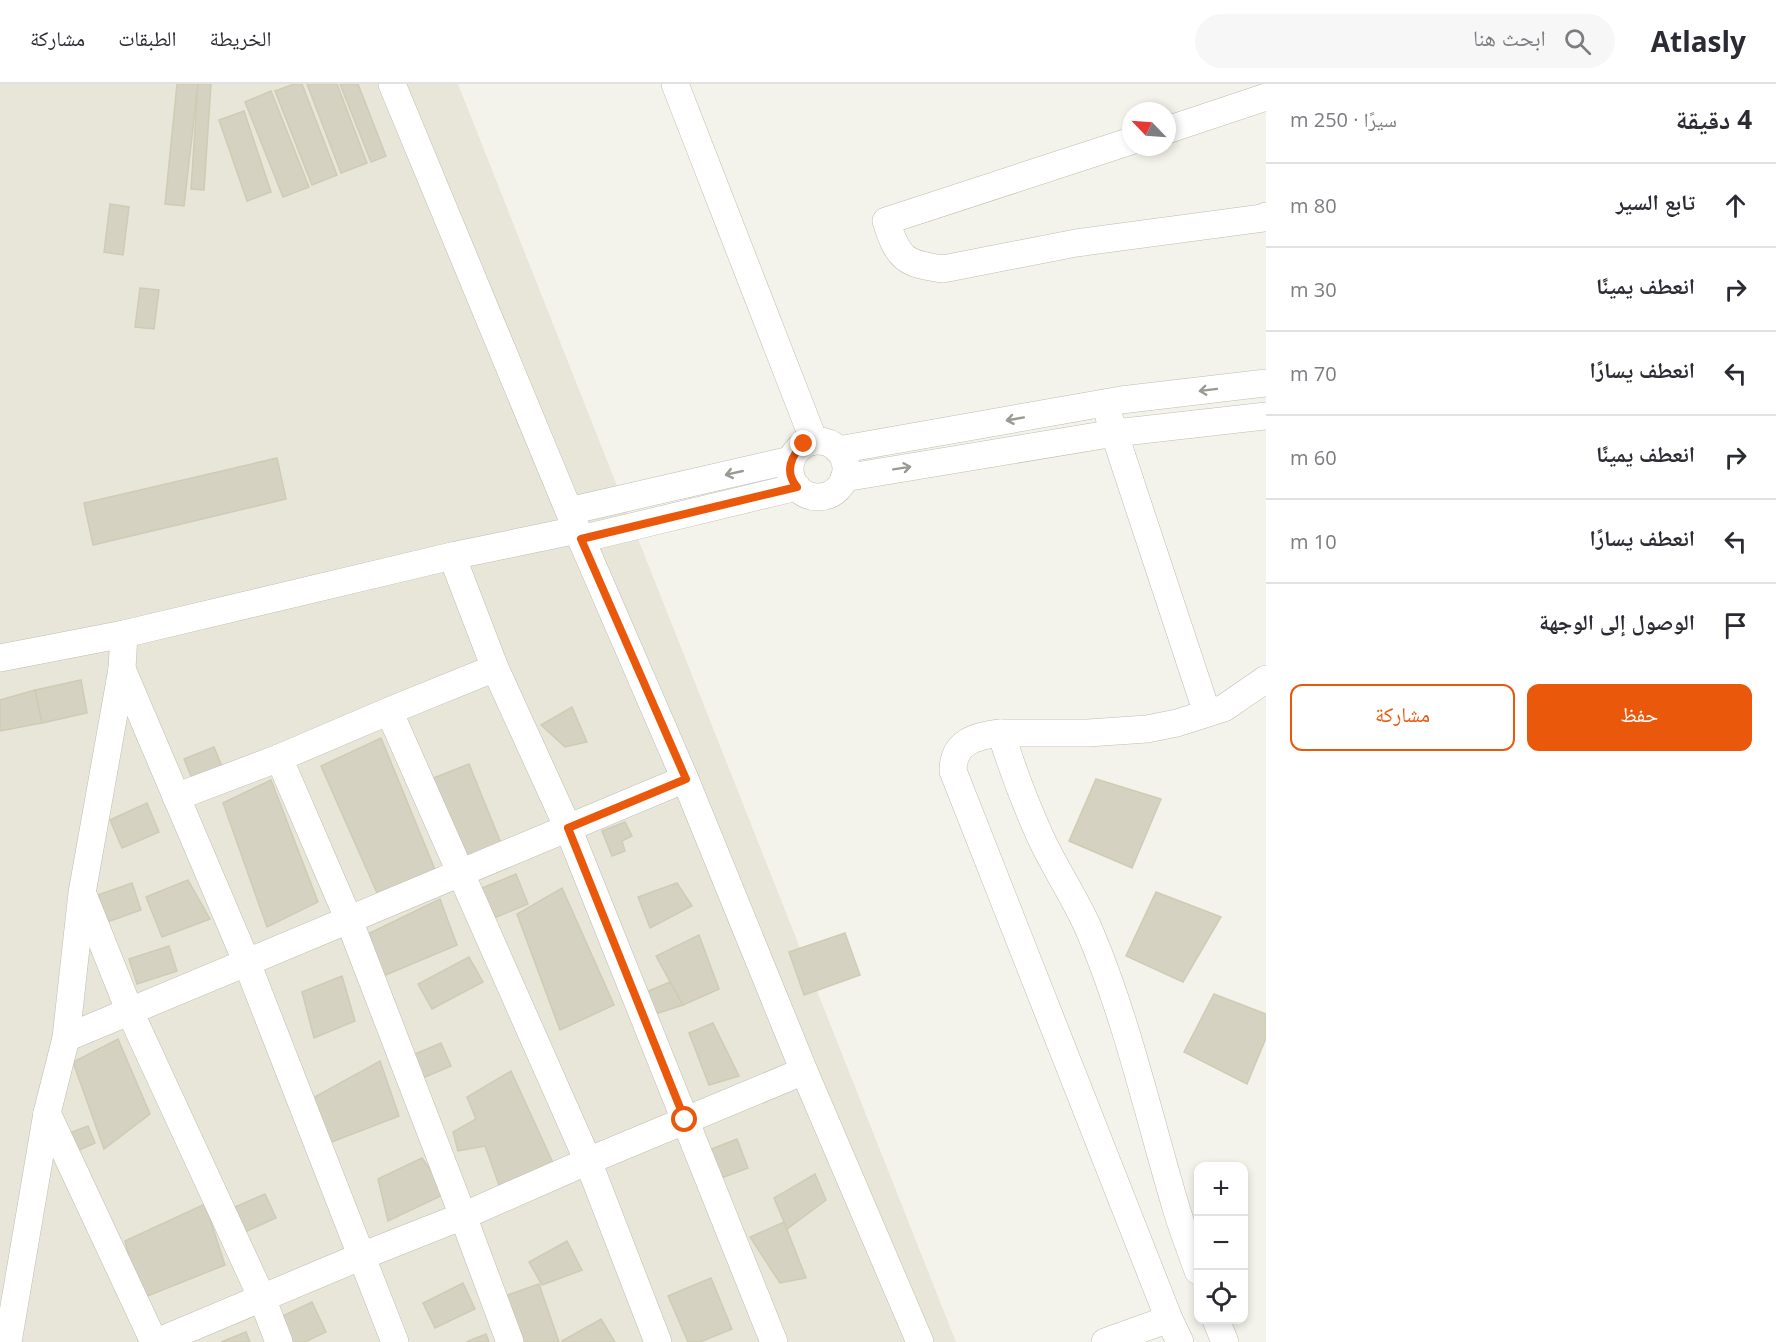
<!DOCTYPE html>
<html lang="ar">
<head>
<meta charset="utf-8">
<style>
	:root { --surface:#fff; --page:#f7f7f7; --text:#2b2b33; --muted:#7c7c81; --line:#e1e1e2; --accent:#ea580c }
	body { margin:0; font-family:"Open Sans","Noto Naskh Arabic",sans-serif; background:var(--page); color:var(--text); direction:rtl }
	.controls { position:absolute; right:18px; bottom:18px; display:grid; overflow:hidden; border-radius:12px; box-shadow:0 3px 9px #0003 }
	.controls button { width:54px; height:54px; display:grid; place-items:center; padding:0; border:0; border-bottom:2px solid var(--line); background:var(--surface); color:var(--text); font:30px sans-serif }
	.compass { position:absolute; left:1122px; top:18px; width:54px; height:54px; border-radius:50%; background:var(--surface); box-shadow:0 3px 9px #0003; rotate:295deg }
	.stop { position:absolute; width:18px; height:18px; margin:-14px; border:4px solid #ea580c; border-radius:50%; background:#fff }
	.stop.end { background:#ea580c; border-color:#fff; box-shadow:0 2px 6px #0008 }
	.list { margin:0; padding:0; list-style:none }
	h2 { display:flex; justify-content:space-between; align-items:center; height:78px; margin:0; padding:0 24px; font-size:26px }
	h2 small { font-size:20px; font-weight:400; color:var(--muted) }
	.list li { display:grid; grid-template-columns:39px 1fr auto; gap:18px; align-items:center; box-sizing:border-box; height:84px; padding:0 24px; border-top:2px solid var(--line) }
	.list b { display:block; font-size:22px; white-space:nowrap }
	.list em { font-size:20px; font-style:normal; color:var(--muted) }
	.actions { display:flex; gap:12px; padding:18px 24px }
	.actions a { flex:1; padding:14px 0; border:2px solid var(--accent); border-radius:12px; text-align:center; font-size:21px; color:var(--accent) }
	.actions .main { background:var(--accent); color:#fff }
	.icon { flex:none; width:33px; height:33px; fill:none; stroke:currentColor; stroke-width:2; stroke-linecap:round; stroke-linejoin:round }
	.map { position:relative; flex:none; width:1266px; height:1258px; overflow:hidden; direction:ltr }
	header { display:flex; align-items:center; gap:36px; box-sizing:border-box; height:84px; padding:0 30px; background:var(--surface); border-bottom:2px solid var(--line) }
	header strong { font-size:28px }
	nav { display:flex; gap:33px; margin-inline-start:auto; font-size:21px }
	.search { width:420px; height:54px; background:var(--page); display:flex; align-items:center; gap:15px; box-sizing:border-box; padding:0 21px; border-radius:33px; color:var(--muted); font-size:22px }
	main { display:flex }
	aside { flex:1; background:var(--surface) }
	.map>svg:first-child { display:block }
	.residential { fill:#e8e6d9 }
	.building { fill:#d5d2c1; stroke:#cfcbb4; stroke-width:1.5 }
	.lines { fill:none; stroke-linecap:round; stroke-linejoin:round }
	.street-casing { stroke:#bfbdae; stroke-width:28 }
	.street { stroke:#fff; stroke-width:27 }
	.oneway { stroke:#9a9992 }
	.route { stroke:#ea580c; stroke-width:8 }
</style>
</head>
<body>
<header>
<strong>Atlasly</strong>
<div class="search"><svg class="icon" aria-label="search" viewBox="0 0 24 24"><circle cx="10" cy="10" r="6"/><path d="M15 15l6 6"/></svg>ابحث هنا</div>
<nav><a>الخريطة</a><a>الطبقات</a><a>مشاركة</a></nav>
</header>
<main>
<aside>
<h2>4 دقيقة<small>سيرًا · 250 m</small></h2>
<ul class="list">
<li><svg class="icon" aria-label="ahead" viewBox="0 0 24 24"><path d="M12 20V5M6 11l6-6 6 6"/></svg><div><b>تابع السير</b></div><em>80 m</em></li>
<li><svg class="icon" aria-label="right" viewBox="0 0 24 24"><path d="M7 20v-9h11M14 6l5 5-5 5"/></svg><div><b>انعطف يمينًا</b></div><em>30 m</em></li>
<li><svg class="icon" aria-label="left" viewBox="0 0 24 24"><path d="M17 20v-9H6M10 6l-5 5 5 5"/></svg><div><b>انعطف يسارًا</b></div><em>70 m</em></li>
<li><svg class="icon" aria-label="right" viewBox="0 0 24 24"><path d="M7 20v-9h11M14 6l5 5-5 5"/></svg><div><b>انعطف يمينًا</b></div><em>60 m</em></li>
<li><svg class="icon" aria-label="left" viewBox="0 0 24 24"><path d="M17 20v-9H6M10 6l-5 5 5 5"/></svg><div><b>انعطف يسارًا</b></div><em>10 m</em></li>
<li><svg class="icon" aria-label="arrive" viewBox="0 0 24 24"><path d="M6 21V4h12l-3 4 3 4H6"/></svg><div><b>الوصول إلى الوجهة</b></div></li>
</ul>
<div class="actions"><a class="main">حفظ</a><a>مشاركة</a></div>
</aside>
<div class="map">
<svg width="1266" height="1258" viewBox="0 0 1266 1258">
	<rect width="100%" height="100%" fill="#f4f3eb"/>
	<polygon class="residential" points="0,0 458,0 956,1258 0,1258"/>
	<g class="building">
		<polygon points="177,0 198,0 184,122 165,120"/>
		<polygon points="198,0 211,0 204,106 191,105"/>
		<polygon points="294,0 302,0 337,91 312,101 275,7"/>
		<polygon points="307,0 337,0 367,79 341,89"/>
		<polygon points="340,0 358,0 386,72 371,78"/>
		<polygon points="271,7 309,103 283,113 245,18"/>
		<polygon points="244,27 271,108 247,117 219,36"/>
		<polygon points="110,120 129,123 123,171 104,168"/>
		<polygon points="140,204 159,206 154,245 135,243"/>
		<polygon points="277,374 286,415 93,461 84,419"/>
		<polygon points="81,596 87,629 42,639 35,606"/>
		<polygon points="35,606 42,639 0,647 0,616"/>
		<polygon points="572,623 587,658 565,663 541,641"/>
		<polygon points="381,654 436,788 378,811 321,682"/>
		<polygon points="214,663 223,685 193,697 184,675"/>
		<polygon points="469,680 503,764 464,780 431,695"/>
		<polygon points="1096,695 1161,715 1132,784 1069,757"/>
		<polygon points="271,696 318,818 267,843 223,719"/>
		<polygon points="147,719 159,748 122,764 110,736"/>
		<polygon points="625,738 632,752 622,757 625,767 612,772 602,747"/>
		<polygon points="516,790 528,820 487,837 475,807"/>
		<polygon points="188,796 210,835 162,853 146,813"/>
		<polygon points="132,799 141,826 107,838 98,811"/>
		<polygon points="677,799 692,822 650,844 638,813"/>
		<polygon points="562,804 614,921 560,946 517,830"/>
		<polygon points="1156,808 1221,833 1183,898 1126,872"/>
		<polygon points="440,815 457,861 381,893 366,851"/>
		<polygon points="845,849 860,891 804,911 789,868"/>
		<polygon points="699,851 719,905 683,921 656,872"/>
		<polygon points="169,862 177,887 137,900 129,875"/>
		<polygon points="469,873 483,898 432,925 418,900"/>
		<polygon points="342,892 355,937 314,954 302,908"/>
		<polygon points="670,898 683,921 652,931 644,909"/>
		<polygon points="1214,910 1266,930 1266,954 1247,1000 1184,968"/>
		<polygon points="713,939 739,992 709,1001 689,949"/>
		<polygon points="118,955 150,1030 104,1065 73,978"/>
		<polygon points="441,959 451,982 418,996 408,973"/>
		<polygon points="380,977 399,1032 329,1059 311,1015"/>
		<polygon points="511,987 554,1081 499,1101 485,1062 458,1067 453,1048 476,1035 467,1013"/>
		<polygon points="88,1042 95,1059 79,1066 64,1051"/>
		<polygon points="737,1055 748,1084 716,1096 704,1068"/>
		<polygon points="422,1074 447,1109 388,1137 378,1095"/>
		<polygon points="815,1090 826,1116 787,1145 774,1114"/>
		<polygon points="265,1110 276,1134 236,1152 226,1127"/>
		<polygon points="205,1120 225,1181 140,1215 125,1157"/>
		<polygon points="784,1138 806,1194 780,1199 750,1153"/>
		<polygon points="567,1157 582,1186 542,1201 529,1178"/>
		<polygon points="711,1194 732,1245 700,1258 688,1258 668,1212"/>
		<polygon points="463,1199 475,1225 435,1244 423,1219"/>
		<polygon points="539,1200 559,1258 518,1258 502,1213"/>
		<polygon points="312,1218 326,1248 305,1258 282,1258 272,1237"/>
		<polygon points="601,1235 615,1258 562,1258 562,1257"/>
		<polygon points="246,1248 250,1258 221,1258"/>
		<polygon points="486,1250 489,1258 466,1258"/>
	</g>
	<g class="lines">
		<g class="street-casing">
			<g id="street">
				<polyline points="392,0 569,427 685,695 804,987 920,1258"/>
				<polyline points="675,0 814,357"/>
				<polyline points="1167,46 1266,13"/>
				<path d="M 1131,57 L 886,137 C 898,174 904,180 943,185 L 1076,159 L 1263,134 L 1266,132"/>
				<polyline points="1109,333 1207,629"/>
				<circle cx="818" cy="385" r="28"/>
				<polyline points="838,366 1121,316 1266,299"/>
				<polyline points="844,394 1115,349 1266,332"/>
				<polyline points="569,427 791,376"/>
				<polyline points="581,455 797,403"/>
				<polyline points="452,472 495,584 568,744 774,1258"/>
				<polyline points="0,574 124,550 452,472 577,446"/>
				<polyline points="122,585 247,879 395,1258"/>
				<polyline points="389,627 588,1077 658,1258"/>
				<path d="M 1001,649 C 975,652 953,658 953,687 L 1169,1235 L 1180,1258"/>
				<polyline points="279,674 349,836 463,1132 510,1258"/>
				<polyline points="176,713 279,674 389,627 495,584"/>
				<polyline points="84,813 130,928 262,1214 279,1258"/>
				<polyline points="66,954 685,695"/>
				<polyline points="47,1029 154,1258"/>
				<path d="M 1198,1187 C 1191,1167 1183,1147 1177,1127 C 1149,1034 1128,938 1090,848 C 1076,815 1055,785 1040,752 C 1025,719 1012,684 1001,649 L 1088,649 L 1147,645 L 1177,639 L 1224,624 L 1266,595"/>
				<polyline points="1216,1236 1225,1258"/>
				<polyline points="8,1258 47,1029 66,954 82,809 122,585 124,550"/>
				<polyline points="157,1258 362,1172 463,1132 588,1077 804,987"/>
				<polyline points="1105,1258 1169,1235"/>
			</g>
		</g>
		<use href="#street" class="street"/>
	</g>
	<defs><path id="oneway-shaft" d="M-6 0H5M1.5-3L5.5 0L1.5 3" fill="none" stroke-width="1.6" stroke-linecap="round" stroke-linejoin="round" transform="scale(1.5)"/></defs>
	<g class="oneway">
		<use href="#oneway-shaft" transform="translate(1208 306) rotate(173)"/>
		<use href="#oneway-shaft" transform="translate(1015 335) rotate(170)"/>
		<use href="#oneway-shaft" transform="translate(902 384) rotate(-9)"/>
		<use href="#oneway-shaft" transform="translate(734 389) rotate(167)"/>
	</g>
	<g class="lines">
		<path class="route" d="M 685,1036 L 568,744 L 686,695 L 581,455 L 797,403 C 784,388 791,371 804,360"/>
	</g>
</svg>
<div class="controls">
<button>+</button>
<button>−</button>
<button><svg class="icon" aria-label="locate" viewBox="0 0 24 24"><circle cx="12" cy="12" r="6"/><path d="M12 2v4M12 18v4M2 12h4M18 12h4"/></svg></button>
</div>
<svg class="compass" viewBox="-18 -18 36 36"><path d="M0-13l5 13h-10z" fill="#e53935"/><path d="M0 13l5-13h-10z" fill="#7c7c81"/></svg>
<div class="stop" style="left:685px;top:1036px"></div>
<div class="stop end" style="left:804px;top:360px"></div>
</div>
</main>
</body>
</html>
